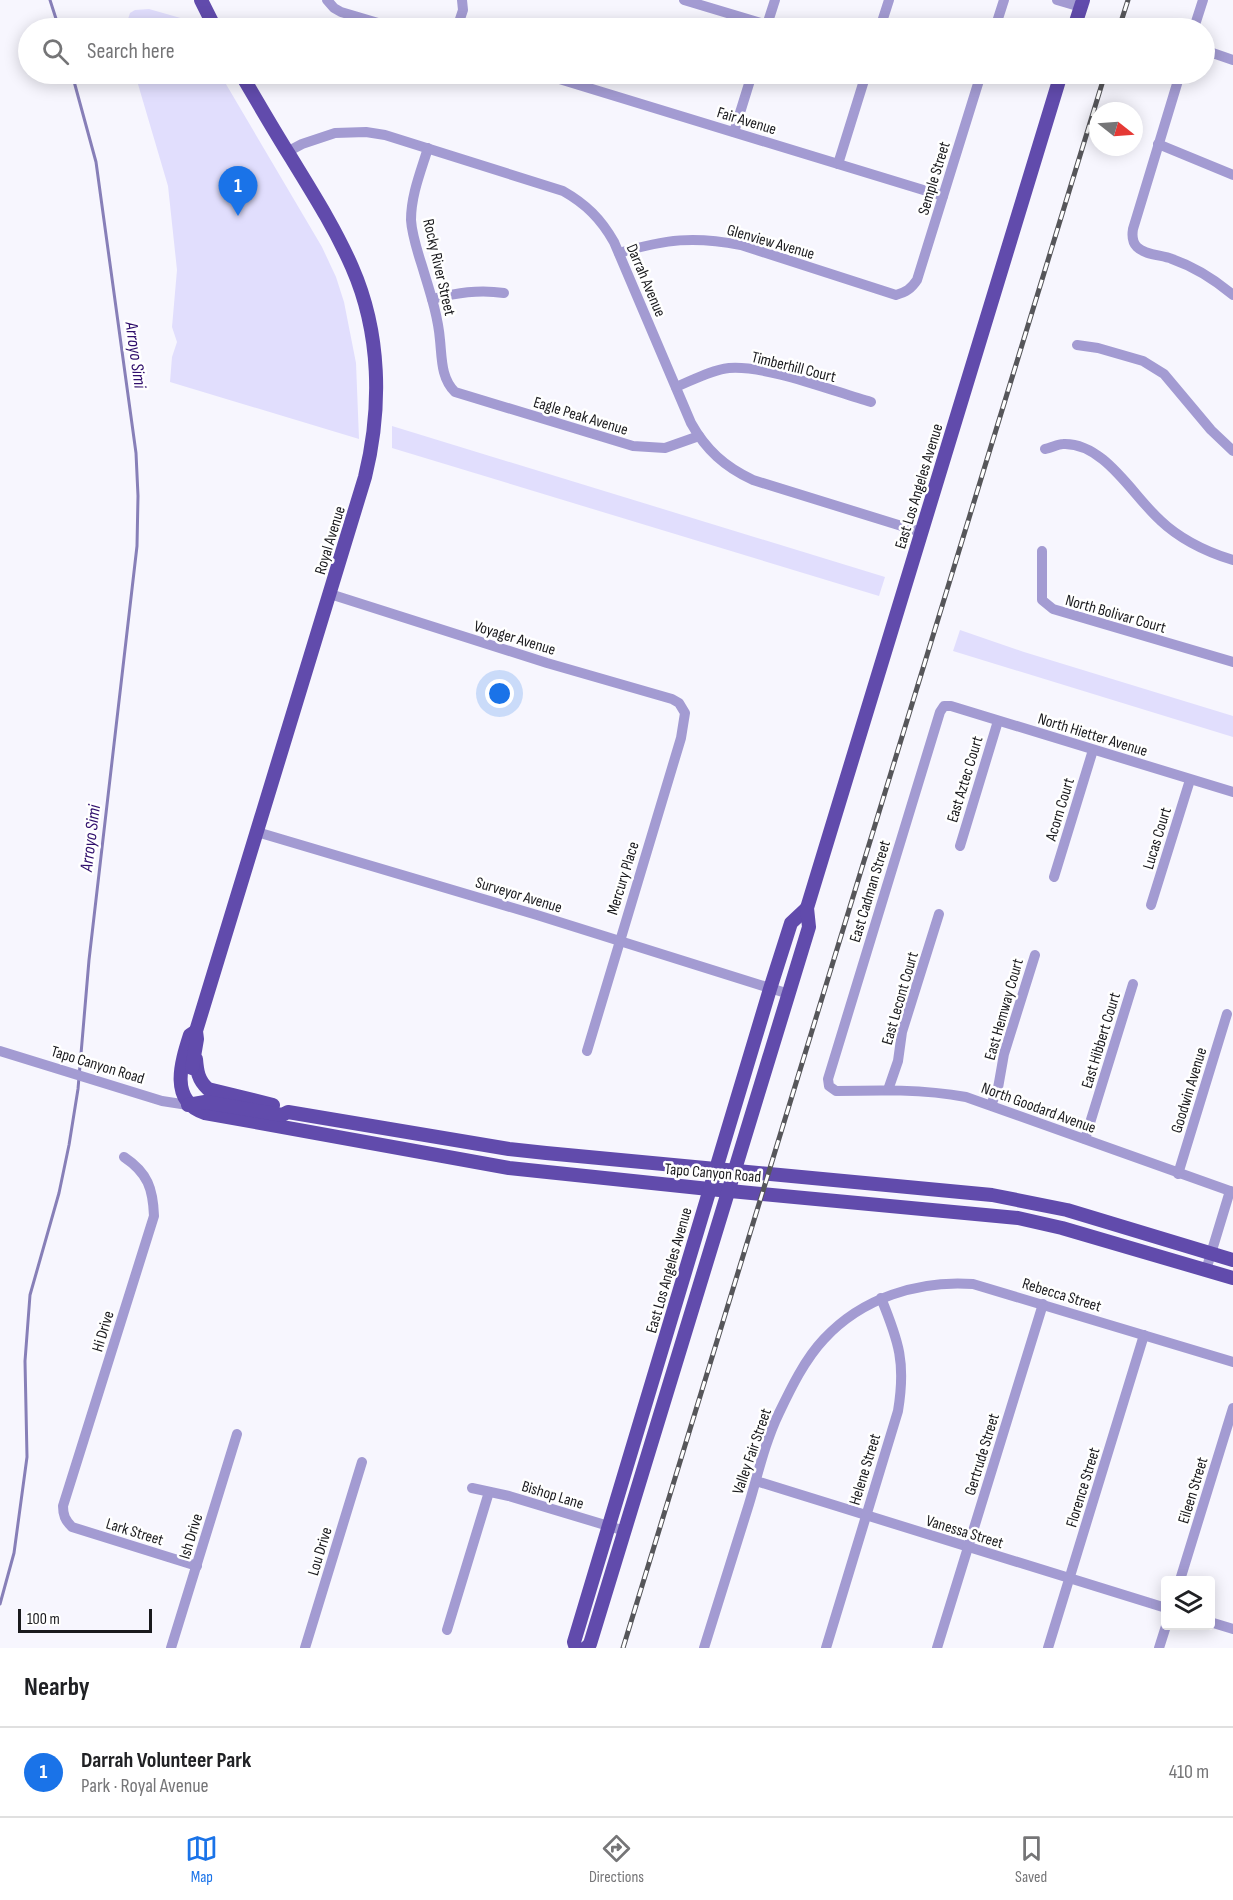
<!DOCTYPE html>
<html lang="en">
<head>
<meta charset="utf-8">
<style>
	:root { --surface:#fff; --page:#f2f2f2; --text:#202124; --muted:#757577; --line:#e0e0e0; --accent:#1a73e8 }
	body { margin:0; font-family:"Sofia Sans Condensed",sans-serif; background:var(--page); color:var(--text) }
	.controls { position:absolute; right:18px; bottom:18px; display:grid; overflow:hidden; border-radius:6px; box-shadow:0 3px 15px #0003 }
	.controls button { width:54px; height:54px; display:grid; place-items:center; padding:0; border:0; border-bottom:2px solid var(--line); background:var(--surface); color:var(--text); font:30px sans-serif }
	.compass { position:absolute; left:1089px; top:102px; width:54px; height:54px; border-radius:50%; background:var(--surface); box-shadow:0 3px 15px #0003; rotate:107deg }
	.scale { position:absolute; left:18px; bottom:15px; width:134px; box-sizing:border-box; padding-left:6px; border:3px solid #1a1a1d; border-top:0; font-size:16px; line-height:21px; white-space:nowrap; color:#1a1a1d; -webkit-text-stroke:4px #fff; paint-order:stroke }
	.you { position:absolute; left:500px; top:694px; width:21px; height:21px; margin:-15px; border:4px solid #fff; border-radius:50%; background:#1a73e8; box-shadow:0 0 0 9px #1a73e833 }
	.badge { display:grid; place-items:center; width:39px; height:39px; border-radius:50%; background:var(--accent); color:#fff; font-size:20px; font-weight:700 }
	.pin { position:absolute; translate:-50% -50px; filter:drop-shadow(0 2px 3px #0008) }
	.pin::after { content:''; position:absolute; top:32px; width:21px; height:18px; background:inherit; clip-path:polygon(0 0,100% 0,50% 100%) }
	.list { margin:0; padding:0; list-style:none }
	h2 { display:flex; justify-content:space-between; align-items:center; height:78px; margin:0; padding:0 24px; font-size:26px }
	h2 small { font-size:20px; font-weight:400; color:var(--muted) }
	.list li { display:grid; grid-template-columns:39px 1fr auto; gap:18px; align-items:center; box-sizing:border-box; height:90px; padding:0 24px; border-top:2px solid var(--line) }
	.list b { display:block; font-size:22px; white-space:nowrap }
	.list p { margin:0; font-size:20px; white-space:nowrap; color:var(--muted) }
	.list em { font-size:20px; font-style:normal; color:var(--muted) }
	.icon { flex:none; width:33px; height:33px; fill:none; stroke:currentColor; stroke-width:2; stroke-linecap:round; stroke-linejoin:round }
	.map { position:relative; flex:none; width:1233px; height:1648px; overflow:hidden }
	.search { position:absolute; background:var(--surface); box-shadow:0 3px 15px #0003; left:18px; right:18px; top:18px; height:66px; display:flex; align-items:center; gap:15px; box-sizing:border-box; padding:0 21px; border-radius:33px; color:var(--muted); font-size:22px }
	.sheet { height:168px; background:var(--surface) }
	nav { display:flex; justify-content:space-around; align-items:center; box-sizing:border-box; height:84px; border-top:2px solid var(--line); background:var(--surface); font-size:16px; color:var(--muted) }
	nav a { display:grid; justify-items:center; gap:3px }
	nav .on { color:var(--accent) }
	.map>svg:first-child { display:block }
	.green { fill:#e1defd }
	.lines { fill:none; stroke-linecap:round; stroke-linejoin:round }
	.stream { stroke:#877fb8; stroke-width:3 }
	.minor { stroke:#a39bd2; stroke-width:10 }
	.major { stroke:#614bac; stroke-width:14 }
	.rail-casing { stroke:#56565a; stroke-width:5 }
	.rail { stroke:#fff; stroke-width:3; stroke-dasharray:9; stroke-linecap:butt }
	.labels { text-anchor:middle; stroke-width:5; stroke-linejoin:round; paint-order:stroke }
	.street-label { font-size:16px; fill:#1a1a1d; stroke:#fff }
	.water-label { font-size:18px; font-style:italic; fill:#300f6c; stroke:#fff }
</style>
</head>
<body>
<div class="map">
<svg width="1233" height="1648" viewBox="0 0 1233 1648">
	<rect width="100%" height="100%" fill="#f7f6fe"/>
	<g class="green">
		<polygon points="149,9 191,21 195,28 125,28 130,13 135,10"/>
		<polygon points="135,74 220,74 322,247 336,277 344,302 356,363 359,439 170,382 172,357 177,342 172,327 177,270 168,186"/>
		<polygon points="392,426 885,577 879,596 392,448"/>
		<polygon points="960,630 1024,652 1233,716 1233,737 953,651"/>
	</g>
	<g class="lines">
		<g class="stream">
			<polyline points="50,0 59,28"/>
			<polyline points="0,1604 14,1553 27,1457 25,1361 30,1295 59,1193 69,1145 78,1089 89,960 137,546 138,496 136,453 96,162 72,74"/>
		</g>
		<g class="minor">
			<polyline points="327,0 334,8 341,12 395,28"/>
			<polyline points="684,0 767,25"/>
			<polyline points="1057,0 1081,7"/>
			<polyline points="457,28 463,10 462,0"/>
			<polyline points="766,28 775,0"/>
			<polyline points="880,28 889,0"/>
			<polyline points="995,28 1004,0"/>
			<polyline points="1194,28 1203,0"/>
			<polyline points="1204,50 1233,60"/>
			<polyline points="543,74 943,196"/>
			<path d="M 1180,74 L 1133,229 C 1132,235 1132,242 1137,247 C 1145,255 1162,255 1172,259 C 1195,267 1214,279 1233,295"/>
			<polyline points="734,132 752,74"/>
			<polyline points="1158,144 1233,175"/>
			<path d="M 428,148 C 421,171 411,195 411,220 C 412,236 418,253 423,269 C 430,292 438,316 440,340 C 442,359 441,378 455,392 L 633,446 L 665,448 L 699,436"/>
			<path d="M 287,152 L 302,144 L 335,133 L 366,132 L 385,135 L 563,191 C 586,204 601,219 614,242 L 691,423 C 706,450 725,467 753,480 L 921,532"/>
			<polyline points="838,164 866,74"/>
			<path d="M 619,253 C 666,239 694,236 741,245 L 896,295 C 906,292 911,289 917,280 L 981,74"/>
			<path d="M 432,299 C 457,293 478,289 504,293"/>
			<polyline points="1077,345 1098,348 1143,361 1164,374 1211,430 1233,451"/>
			<path d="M 676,387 C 693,380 711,370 729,368 C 767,365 832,391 871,402"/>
			<path d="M 1045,449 C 1051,448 1058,444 1063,444 C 1104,442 1133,496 1160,520 C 1180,539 1207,552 1233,560"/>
			<polyline points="1042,551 1042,600 1053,609 1233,662"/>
			<polyline points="330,594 547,663 672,699 679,703 685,713 681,738 587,1051"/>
			<path d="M 1233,792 L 951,706 L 944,706 L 940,712 L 828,1079 L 829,1086 L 836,1091 C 879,1090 923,1089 966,1097 L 1233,1192"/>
			<polyline points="257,832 537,915 789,994"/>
			<polyline points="960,846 998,721"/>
			<polyline points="1054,877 1093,750"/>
			<polyline points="1151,905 1190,780"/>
			<polyline points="0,1051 162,1101 188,1105"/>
			<polyline points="888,1090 898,1061 902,1032 939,914"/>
			<polyline points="991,1105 998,1088 1004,1054 1035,955"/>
			<polyline points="1085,1139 1133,984"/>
			<path d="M 124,1157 C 148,1173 153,1189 154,1216 L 63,1506 C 63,1515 65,1520 72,1527 L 197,1566"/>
			<polyline points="1178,1174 1227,1014"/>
			<polyline points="1206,1270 1230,1191"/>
			<polyline points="756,1481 1166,1608"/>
			<polyline points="472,1488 509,1496 625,1531"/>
			<polyline points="1180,1580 1233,1408"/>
			<polyline points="1210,1622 1233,1629"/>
			<polyline points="447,1630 489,1492"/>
			<polyline points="171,1648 237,1434"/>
			<polyline points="305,1648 362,1462"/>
			<path d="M 704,1648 C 719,1600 734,1552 749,1504 C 758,1474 765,1442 779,1413 C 791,1388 805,1359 824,1339 C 862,1298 918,1280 973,1284 L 1233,1362"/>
			<path d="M 826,1648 L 898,1411 C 906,1363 899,1342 881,1298"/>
			<polyline points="937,1648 1043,1304"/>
			<polyline points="1048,1648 1144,1335"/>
			<polyline points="1159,1648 1166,1626"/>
		</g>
		<g class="major">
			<polyline points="201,0 215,28"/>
			<polyline points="1074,28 1083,0"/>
			<path d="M 196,1031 L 190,1035 C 181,1063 169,1101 205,1113 L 509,1168 L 709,1189 L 1018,1218 L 1062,1228 L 1233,1278"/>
			<path d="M 196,1059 C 197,1071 198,1080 208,1089 L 273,1105"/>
			<path d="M 192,1068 L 197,1039 L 196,1031 L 365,477 C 382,408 381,333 352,267 C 335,228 312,192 290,156 C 273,129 257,101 241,74"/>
			<polyline points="188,1105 205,1102 282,1115 288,1112 509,1149 546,1153 992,1195 1067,1210 1233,1260"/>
			<polyline points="576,1648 574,1642 770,989 791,923 807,908"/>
			<polyline points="586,1648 590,1644 809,927 807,908 1061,74"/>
		</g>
		<g class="rail-casing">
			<g id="rail">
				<polyline points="1119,28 1128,0"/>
				<polyline points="623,1648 1105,74"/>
			</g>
		</g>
		<use href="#rail" class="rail"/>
	</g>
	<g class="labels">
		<g class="street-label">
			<text transform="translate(747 120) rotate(17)" y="6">Fair Avenue</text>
			<text transform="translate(933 178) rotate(-73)" y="6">Semple Street</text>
			<text transform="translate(771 241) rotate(16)" y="6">Glenview Avenue</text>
			<text transform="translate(440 267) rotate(77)" y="6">Rocky River Street</text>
			<text transform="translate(647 280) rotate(67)" y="6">Darrah Avenue</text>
			<text transform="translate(794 366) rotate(14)" y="6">Timberhill Court</text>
			<text transform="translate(581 415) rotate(17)" y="6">Eagle Peak Avenue</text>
			<text transform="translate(918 486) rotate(-73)" y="6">East Los Angeles Avenue</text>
			<text transform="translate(329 540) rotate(-73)" y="6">Royal Avenue</text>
			<text transform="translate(1116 613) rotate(16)" y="6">North Bolivar Court</text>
			<text transform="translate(515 637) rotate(17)" y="6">Voyager Avenue</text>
			<text transform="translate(1093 734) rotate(17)" y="6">North Hietter Avenue</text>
			<text transform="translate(964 779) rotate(-73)" y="6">East Aztec Court</text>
			<text transform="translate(1059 809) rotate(-73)" y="6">Acorn Court</text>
			<text transform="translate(1156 838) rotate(-73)" y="6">Lucas Court</text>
			<text transform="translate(622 878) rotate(-73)" y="6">Mercury Place</text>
			<text transform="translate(869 891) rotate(-73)" y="6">East Cadman Street</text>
			<text transform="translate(519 894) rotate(17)" y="6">Surveyor Avenue</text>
			<text transform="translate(899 998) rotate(-74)" y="6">East Lecont Court</text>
			<text transform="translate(1003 1009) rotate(-74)" y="6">East Hemway Court</text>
			<text transform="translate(1100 1040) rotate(-73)" y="6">East Hibbert Court</text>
			<text transform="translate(98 1064) rotate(17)" y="6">Tapo Canyon Road</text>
			<text transform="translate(1188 1090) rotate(-73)" y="6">Goodwin Avenue</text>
			<text transform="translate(1039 1107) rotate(20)" y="6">North Goodard Avenue</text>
			<text transform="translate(713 1172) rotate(5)" y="6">Tapo Canyon Road</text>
			<text transform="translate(668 1270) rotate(-74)" y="6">East Los Angeles Avenue</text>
			<text transform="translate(1062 1294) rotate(17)" y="6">Rebecca Street</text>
			<text transform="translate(102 1331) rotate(-73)" y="6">Hi Drive</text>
			<text transform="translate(751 1451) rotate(-71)" y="6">Valley Fair Street</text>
			<text transform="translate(981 1454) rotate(-73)" y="6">Gertrude Street</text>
			<text transform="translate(864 1469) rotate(-73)" y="6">Helene Street</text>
			<text transform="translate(1082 1487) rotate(-73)" y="6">Florence Street</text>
			<text transform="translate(1192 1490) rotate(-73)" y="6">Eileen Street</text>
			<text transform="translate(553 1494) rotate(17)" y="6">Bishop Lane</text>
			<text transform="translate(135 1531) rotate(17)" y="6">Lark Street</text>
			<text transform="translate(965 1531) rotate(17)" y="6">Vanessa Street</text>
			<text transform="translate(190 1536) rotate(-73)" y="6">Ish Drive</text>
			<text transform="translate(319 1551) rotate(-73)" y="6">Lou Drive</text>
		</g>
		<g class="water-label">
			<text transform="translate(136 355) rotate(82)" y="6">Arroyo Simi</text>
			<text transform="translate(90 838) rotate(-83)" y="6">Arroyo Simi</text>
		</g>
	</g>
</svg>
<div class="controls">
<button><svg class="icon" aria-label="layers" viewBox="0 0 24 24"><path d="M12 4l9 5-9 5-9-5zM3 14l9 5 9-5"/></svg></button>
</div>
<svg class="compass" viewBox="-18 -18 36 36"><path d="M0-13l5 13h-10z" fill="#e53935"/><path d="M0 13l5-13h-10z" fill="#757577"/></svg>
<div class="scale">100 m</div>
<div class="you"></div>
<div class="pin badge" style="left:238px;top:216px">1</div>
<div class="search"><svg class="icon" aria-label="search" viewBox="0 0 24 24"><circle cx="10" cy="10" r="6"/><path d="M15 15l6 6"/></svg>Search here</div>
</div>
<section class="sheet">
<h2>Nearby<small></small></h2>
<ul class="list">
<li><span class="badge">1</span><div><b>Darrah Volunteer Park</b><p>Park · Royal Avenue</p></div><em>410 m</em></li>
</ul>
</section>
<nav>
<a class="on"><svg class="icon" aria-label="map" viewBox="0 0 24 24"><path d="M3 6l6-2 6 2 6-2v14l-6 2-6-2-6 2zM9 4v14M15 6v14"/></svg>Map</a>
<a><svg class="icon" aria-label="directions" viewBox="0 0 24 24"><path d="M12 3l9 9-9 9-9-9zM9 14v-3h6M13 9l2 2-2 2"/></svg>Directions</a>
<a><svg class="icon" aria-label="saved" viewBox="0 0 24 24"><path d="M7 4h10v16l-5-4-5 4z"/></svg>Saved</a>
</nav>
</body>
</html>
